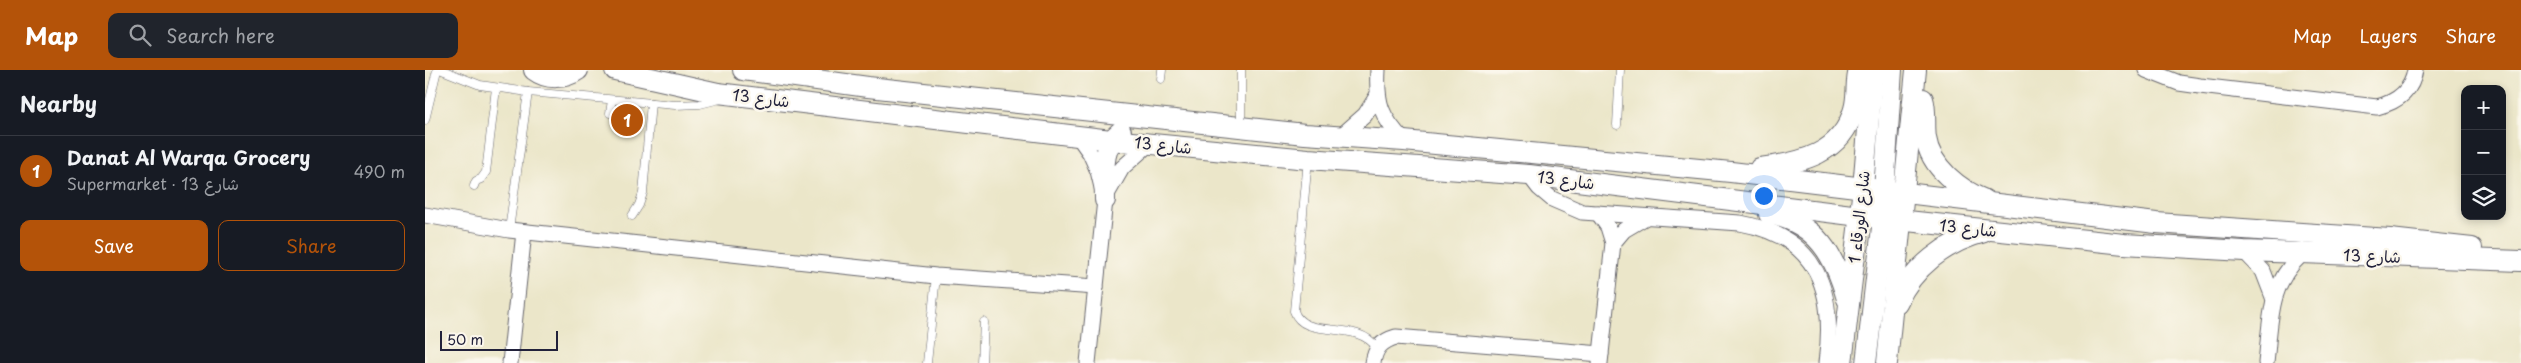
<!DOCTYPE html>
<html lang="en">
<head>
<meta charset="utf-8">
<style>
	:root { --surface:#171b24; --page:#20242c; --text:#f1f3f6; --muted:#9ea1a6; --line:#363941; --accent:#b45309 }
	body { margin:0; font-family:"Playpen Sans","Playpen Sans Arabic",sans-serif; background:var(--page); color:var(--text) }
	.controls { position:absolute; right:15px; top:15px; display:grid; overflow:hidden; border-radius:10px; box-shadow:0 2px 8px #0003 }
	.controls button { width:45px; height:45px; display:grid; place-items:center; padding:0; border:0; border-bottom:1px solid var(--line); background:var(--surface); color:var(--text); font:25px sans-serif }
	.scale { position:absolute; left:15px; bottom:12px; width:118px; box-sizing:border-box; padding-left:5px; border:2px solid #22223b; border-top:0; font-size:14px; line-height:18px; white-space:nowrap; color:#22223b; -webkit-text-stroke:4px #fbf7ec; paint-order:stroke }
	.you { position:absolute; left:1338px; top:125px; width:18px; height:18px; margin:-12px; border:4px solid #fff; border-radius:50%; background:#1a73e8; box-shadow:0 0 0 8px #1a73e833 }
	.badge { display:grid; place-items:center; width:32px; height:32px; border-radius:50%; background:var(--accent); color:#fff; font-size:16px; font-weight:700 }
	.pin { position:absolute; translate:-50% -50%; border:2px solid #fff; box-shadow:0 1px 5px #0006 }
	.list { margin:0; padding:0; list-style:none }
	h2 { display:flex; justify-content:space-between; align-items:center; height:65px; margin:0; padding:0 20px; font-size:21px }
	h2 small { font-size:16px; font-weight:400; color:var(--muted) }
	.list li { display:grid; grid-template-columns:32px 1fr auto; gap:15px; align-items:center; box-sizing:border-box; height:70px; padding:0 20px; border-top:1px solid var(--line) }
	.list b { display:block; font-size:19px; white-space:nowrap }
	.list p { margin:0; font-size:16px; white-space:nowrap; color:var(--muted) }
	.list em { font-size:16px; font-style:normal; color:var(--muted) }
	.actions { display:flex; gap:10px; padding:15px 20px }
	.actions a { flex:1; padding:11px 0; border:1px solid var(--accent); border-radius:10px; text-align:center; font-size:18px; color:var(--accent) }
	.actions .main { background:var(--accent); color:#fff }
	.icon { flex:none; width:28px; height:28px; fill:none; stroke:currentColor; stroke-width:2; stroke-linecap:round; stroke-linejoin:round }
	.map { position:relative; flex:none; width:2096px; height:293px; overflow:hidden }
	header { display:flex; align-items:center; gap:30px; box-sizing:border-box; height:70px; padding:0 25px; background:var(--accent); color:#fff }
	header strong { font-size:24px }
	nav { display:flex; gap:28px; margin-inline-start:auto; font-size:18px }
	.search { width:350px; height:45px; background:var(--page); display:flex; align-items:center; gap:12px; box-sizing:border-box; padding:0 18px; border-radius:10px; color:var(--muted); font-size:19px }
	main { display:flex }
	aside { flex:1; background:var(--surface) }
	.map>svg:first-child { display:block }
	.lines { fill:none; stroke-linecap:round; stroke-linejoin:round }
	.lane-casing { stroke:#68676d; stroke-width:9 }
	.street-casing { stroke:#68676d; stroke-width:17 }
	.secondary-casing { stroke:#68676d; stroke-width:22 }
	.lane { stroke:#fff; stroke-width:8 }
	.street { stroke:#fff; stroke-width:15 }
	.secondary { stroke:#fff; stroke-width:20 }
	.labels { text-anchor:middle; stroke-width:5; stroke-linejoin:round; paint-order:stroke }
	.street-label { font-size:16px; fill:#22223b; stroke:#fbf7ec }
</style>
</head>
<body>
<header>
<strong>Map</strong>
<div class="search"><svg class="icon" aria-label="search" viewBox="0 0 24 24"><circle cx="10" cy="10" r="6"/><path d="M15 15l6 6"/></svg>Search here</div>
<nav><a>Map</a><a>Layers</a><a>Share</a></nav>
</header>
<main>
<aside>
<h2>Nearby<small></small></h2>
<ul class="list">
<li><span class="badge">1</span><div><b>Danat Al Warqa Grocery</b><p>Supermarket · شارع 13</p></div><em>490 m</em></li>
</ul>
<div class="actions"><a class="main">Save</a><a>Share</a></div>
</aside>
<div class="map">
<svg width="2096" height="293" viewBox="0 0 2096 293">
	<rect width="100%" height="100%" fill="#fbf7ec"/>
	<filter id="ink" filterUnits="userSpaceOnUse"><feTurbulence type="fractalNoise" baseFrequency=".02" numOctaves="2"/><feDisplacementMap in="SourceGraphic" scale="10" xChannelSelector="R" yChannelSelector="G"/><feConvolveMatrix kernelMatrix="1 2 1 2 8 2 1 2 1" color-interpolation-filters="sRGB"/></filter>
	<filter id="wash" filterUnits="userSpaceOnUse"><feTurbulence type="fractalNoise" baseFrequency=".0096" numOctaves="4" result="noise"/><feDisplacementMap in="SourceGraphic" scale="20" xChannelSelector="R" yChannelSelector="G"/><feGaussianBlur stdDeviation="1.12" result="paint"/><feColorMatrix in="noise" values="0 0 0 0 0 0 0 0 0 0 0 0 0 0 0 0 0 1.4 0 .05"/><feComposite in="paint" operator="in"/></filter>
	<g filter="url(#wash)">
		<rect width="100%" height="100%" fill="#ebe6c9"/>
	</g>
	<g filter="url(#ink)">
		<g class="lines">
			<g class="lane-casing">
				<g id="lane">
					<polyline points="17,0 55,15 103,22 250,35 275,34 295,29"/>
					<polyline points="736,9 737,0"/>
					<polyline points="185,43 187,30"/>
					<polyline points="0,50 12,0"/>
					<polyline points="816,55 816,0"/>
					<polyline points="1192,55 1195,0"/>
					<path d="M 883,89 L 869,241 C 879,271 932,248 952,278"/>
					<polyline points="49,116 51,111 56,109 61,102 71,18"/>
					<polyline points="207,146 214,135 218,123 226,33"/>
					<polyline points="84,160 103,22"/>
					<polyline points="502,293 511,206"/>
					<polyline points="557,293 559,252"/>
				</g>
			</g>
			<g class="street-casing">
				<g id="street">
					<path d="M 953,0 C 951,33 956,47 979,71"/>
					<path d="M 1721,0 L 1754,13 L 1775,16 L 1952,37 C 1972,32 1987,21 1990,0"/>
					<polyline points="653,66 665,83 673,101 680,130 663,293"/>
					<polyline points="915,67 940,45 952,26"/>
					<path d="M 1104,105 L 1114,118 L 1127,129 L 1157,142 L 1315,153 C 1393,167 1411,221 1401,293"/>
					<polyline points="681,126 697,98 724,74"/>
					<polyline points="1173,143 1183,157 1188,173 1175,293"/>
					<polyline points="0,145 84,160 511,206 671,217"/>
					<polyline points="1188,173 1199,160 1221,147"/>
					<polyline points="1819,181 1838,201 1848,227"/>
					<polyline points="85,293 99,162"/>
					<path d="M 948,293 C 950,278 957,271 971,267 L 1176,284"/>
					<path d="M 1841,293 C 1846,250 1843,215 1877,184"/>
				</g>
			</g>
			<g class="secondary-casing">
				<g id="secondary">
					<path d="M 109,0 C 122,10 140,9 153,0"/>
					<polyline points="190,0 293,23 686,70 883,89 1104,105 1435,146 1699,174 1819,181 2096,191"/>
					<polyline points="318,0 443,17 880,64 979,71 1306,102 1731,153 1965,169 2047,178"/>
					<path d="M 1498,29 C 1502,41 1499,55 1501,68 C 1505,97 1535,120 1560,130"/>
					<path d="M 1335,98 C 1376,93 1417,84 1429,39 C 1433,26 1430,12 1434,0"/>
					<path d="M 680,130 C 680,105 674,78 696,61"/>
					<polyline points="1461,134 1459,121 1467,0"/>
					<path d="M 1344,144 C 1392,153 1410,186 1422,229"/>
					<path d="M 1472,233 C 1488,197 1521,172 1559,162"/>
					<polyline points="1417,293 1438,118 1448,0"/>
					<polyline points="1441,293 1458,149 1454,136"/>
					<polyline points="1462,293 1491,0"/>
				</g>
			</g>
			<use href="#lane" class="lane"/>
			<use href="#street" class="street"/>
			<use href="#secondary" class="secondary"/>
		</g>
	</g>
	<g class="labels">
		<g class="street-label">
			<text transform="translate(336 28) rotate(7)" y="6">شارع 13</text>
			<text transform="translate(738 75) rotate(6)" y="6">شارع 13</text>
			<text transform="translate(1141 110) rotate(7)" y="6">شارع 13</text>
			<text transform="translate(1434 147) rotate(-84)" y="6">شارع الورقاء 1</text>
			<text transform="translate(1543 158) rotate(6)" y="6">شارع 13</text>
			<text transform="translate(1947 186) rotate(2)" y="6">شارع 13</text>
		</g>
	</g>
</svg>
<div class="controls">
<button>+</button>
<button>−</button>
<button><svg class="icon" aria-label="layers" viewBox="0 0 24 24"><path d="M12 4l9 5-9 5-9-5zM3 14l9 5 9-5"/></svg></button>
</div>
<div class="scale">50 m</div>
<div class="you"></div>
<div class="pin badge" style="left:202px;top:50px">1</div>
</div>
</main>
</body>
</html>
